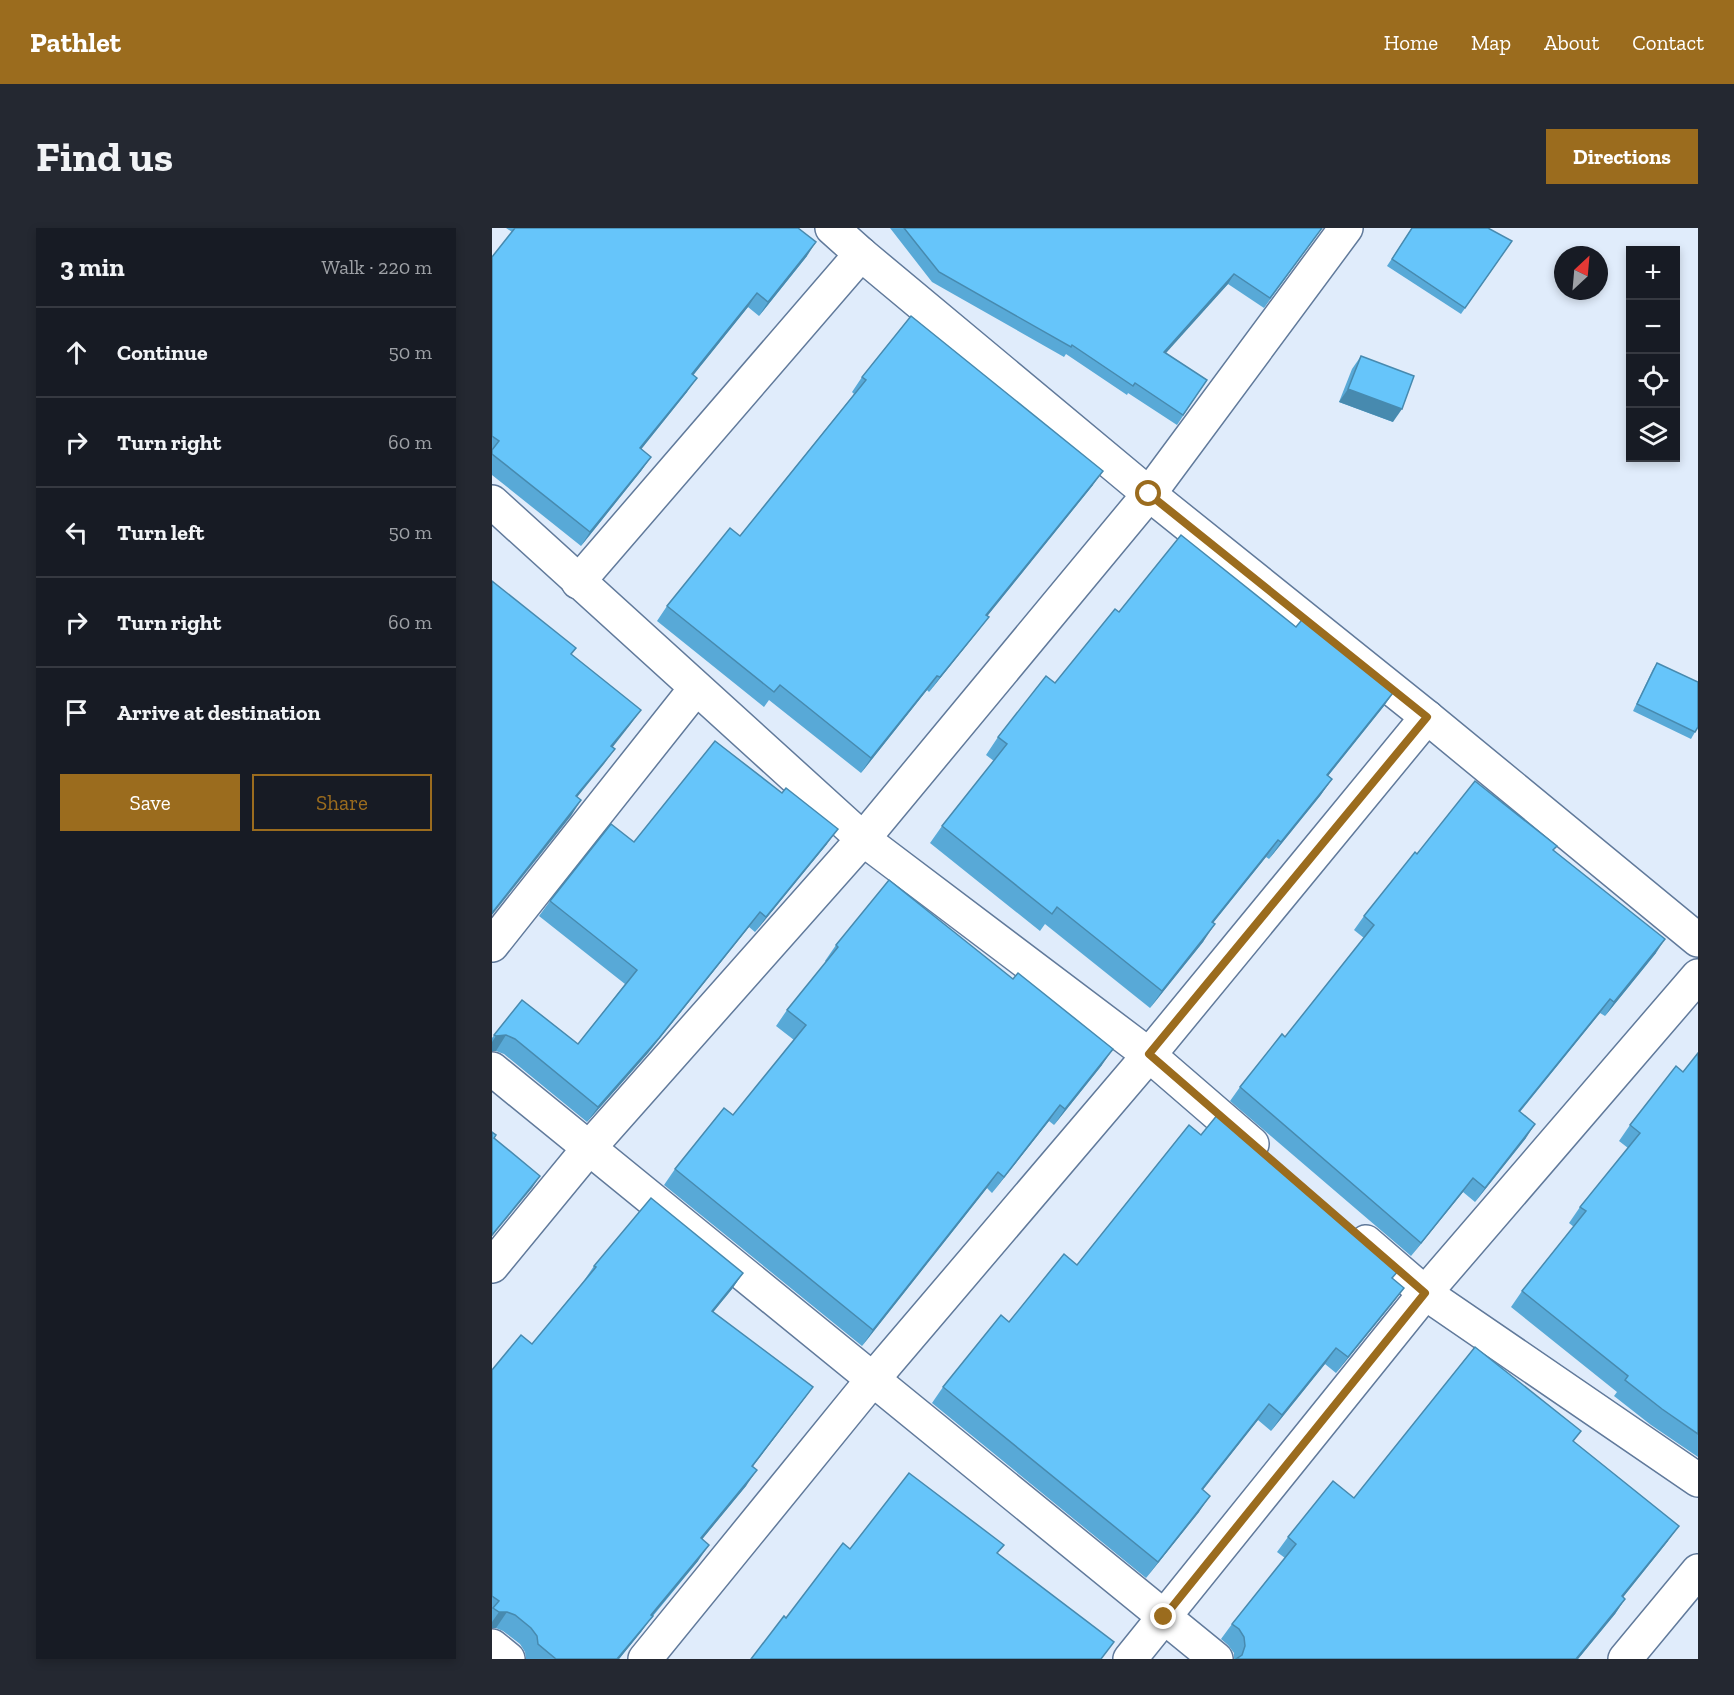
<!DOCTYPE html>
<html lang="en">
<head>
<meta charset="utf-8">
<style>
	:root { --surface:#171b24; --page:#242831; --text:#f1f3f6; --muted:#9ea1a6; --line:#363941; --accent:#9b6c1e }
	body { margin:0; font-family:"Zilla Slab",serif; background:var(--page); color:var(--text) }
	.controls { position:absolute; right:18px; top:18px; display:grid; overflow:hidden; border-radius:0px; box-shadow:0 3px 9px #0003 }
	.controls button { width:54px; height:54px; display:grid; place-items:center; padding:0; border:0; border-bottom:2px solid var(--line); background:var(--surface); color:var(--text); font:30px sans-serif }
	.compass { position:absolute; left:1062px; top:18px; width:54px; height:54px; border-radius:50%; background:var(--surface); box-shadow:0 3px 9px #0003; rotate:26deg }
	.stop { position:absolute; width:18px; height:18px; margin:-14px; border:4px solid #9b6c1e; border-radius:50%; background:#fff }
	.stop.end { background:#9b6c1e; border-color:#fff; box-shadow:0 2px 6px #0008 }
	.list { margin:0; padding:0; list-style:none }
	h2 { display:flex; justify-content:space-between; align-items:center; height:78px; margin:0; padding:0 24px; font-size:26px }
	h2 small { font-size:20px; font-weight:400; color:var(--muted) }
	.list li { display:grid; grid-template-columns:39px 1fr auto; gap:18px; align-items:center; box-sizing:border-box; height:90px; padding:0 24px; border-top:2px solid var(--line) }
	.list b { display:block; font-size:22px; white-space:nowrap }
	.list em { font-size:20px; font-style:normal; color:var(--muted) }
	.actions { display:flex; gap:12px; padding:18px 24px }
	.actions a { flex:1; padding:14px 0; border:2px solid var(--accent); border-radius:0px; text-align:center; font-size:21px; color:var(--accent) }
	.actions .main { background:var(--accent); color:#fff }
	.icon { flex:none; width:33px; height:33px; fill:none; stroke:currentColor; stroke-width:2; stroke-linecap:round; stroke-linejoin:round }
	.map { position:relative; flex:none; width:1206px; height:1431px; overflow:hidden; border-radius:0px }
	header { display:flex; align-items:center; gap:36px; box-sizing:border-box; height:84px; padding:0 30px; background:var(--accent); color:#fff }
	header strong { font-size:28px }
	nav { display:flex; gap:33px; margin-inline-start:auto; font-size:21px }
	.intro { display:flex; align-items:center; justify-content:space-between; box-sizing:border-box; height:144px; padding:0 36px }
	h1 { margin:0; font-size:42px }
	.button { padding:15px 27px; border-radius:0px; background:var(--accent); color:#fff; font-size:21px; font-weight:700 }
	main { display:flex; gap:36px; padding:0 36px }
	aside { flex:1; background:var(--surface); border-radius:0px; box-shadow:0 3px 9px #0003 }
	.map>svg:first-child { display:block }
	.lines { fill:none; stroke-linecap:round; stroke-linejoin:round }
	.minor-casing { stroke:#617a9b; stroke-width:36 }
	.minor { stroke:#fff; stroke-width:33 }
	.wall { fill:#58a9d7 }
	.shaded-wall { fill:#478aaf }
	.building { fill:#66c5fa; stroke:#478aaf; stroke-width:1.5 }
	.route { stroke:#9b6c1e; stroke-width:8 }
</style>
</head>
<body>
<header>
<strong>Pathlet</strong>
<nav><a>Home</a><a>Map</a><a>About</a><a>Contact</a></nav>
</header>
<div class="intro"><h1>Find us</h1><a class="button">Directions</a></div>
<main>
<aside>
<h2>3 min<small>Walk · 220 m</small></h2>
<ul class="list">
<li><svg class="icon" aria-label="ahead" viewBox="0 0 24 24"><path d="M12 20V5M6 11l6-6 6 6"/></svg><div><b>Continue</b></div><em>50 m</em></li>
<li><svg class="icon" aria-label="right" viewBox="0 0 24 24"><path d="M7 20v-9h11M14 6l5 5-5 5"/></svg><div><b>Turn right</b></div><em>60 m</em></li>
<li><svg class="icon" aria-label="left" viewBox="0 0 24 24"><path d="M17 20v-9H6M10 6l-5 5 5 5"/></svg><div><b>Turn left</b></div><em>50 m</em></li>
<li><svg class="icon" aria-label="right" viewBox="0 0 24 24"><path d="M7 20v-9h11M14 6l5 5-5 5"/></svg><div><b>Turn right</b></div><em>60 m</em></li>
<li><svg class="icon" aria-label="arrive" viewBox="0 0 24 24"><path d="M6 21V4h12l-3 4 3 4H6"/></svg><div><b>Arrive at destination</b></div></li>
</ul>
<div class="actions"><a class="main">Save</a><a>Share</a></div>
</aside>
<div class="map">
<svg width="1206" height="1431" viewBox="0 0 1206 1431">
	<rect width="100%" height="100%" fill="#e0ecfb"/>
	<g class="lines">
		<g class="minor-casing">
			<g id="minor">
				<polyline points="340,0 369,26 657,266 935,489 1206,712"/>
				<polyline points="0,274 371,611 657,827 760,916"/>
				<polyline points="86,354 369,26"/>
				<polyline points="0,717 204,460"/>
				<polyline points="0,841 724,1431"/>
				<polyline points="874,1014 933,1065 1206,1252"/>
				<polyline points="0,1038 97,920 371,611 657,266 854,0"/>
				<polyline points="0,1418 16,1431"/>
				<polyline points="153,1431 381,1151 657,827 935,489"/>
				<polyline points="638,1431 933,1065 1206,748"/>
				<polyline points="1133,1431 1206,1343"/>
			</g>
		</g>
		<use href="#minor" class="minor"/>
	</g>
	<g class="wall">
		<polygon points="14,0 306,0 315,28 267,88 256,79 201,147 195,164 149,221 159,229 149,243 89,318 0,247 0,29 20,4"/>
		<polygon points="398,0 830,0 772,80 736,56 673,125 715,152 685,197 636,165 635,167 574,126 572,129 440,54"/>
		<polygon points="920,0 1020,13 969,86 895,38"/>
		<polygon points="869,128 901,194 847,174 860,141"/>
		<polygon points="370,149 601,257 495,388 486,403 437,464 435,462 369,545 277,472 272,479 165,393 175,378 248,308 362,166 360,164"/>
		<polygon points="627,384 892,478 836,548 840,551 828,568 777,631 774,629 721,695 711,714 658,780 553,696 548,703 438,615 450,598 502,533 494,527 506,509 563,455"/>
		<polygon points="1165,435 1203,504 1199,511 1141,483 1161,441"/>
		<polygon points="142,614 335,616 263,704 257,699 156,825 95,894 12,826 4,823 0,823 0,810 30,772 86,816 133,756 47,688 58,673"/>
		<polygon points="1061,623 1164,725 1113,788 1108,785 1028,884 1034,910 983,974 971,964 919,1028 738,873 748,859 793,809 872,710 862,702 872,688 925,626"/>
		<polygon points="344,717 610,837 562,897 557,893 500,965 495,960 370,1118 172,957 183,941 241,887 302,812 284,798 295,782 334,734 333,733"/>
		<polygon points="1206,825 1206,1229 1159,1197 1122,1168 1125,1164 1019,1079 1030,1063 1082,999 1077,995 1088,979 1136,920 1127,913 1138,897 1191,844"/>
		<polygon points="585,1037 900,1076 844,1145 833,1136 779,1203 766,1192 711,1261 707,1284 654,1350 440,1175 451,1159 517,1094"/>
		<polygon points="102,1038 251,1045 240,1061 221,1084 321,1159 261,1238 254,1258 210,1311 206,1333 161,1388 149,1404 127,1431 34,1431 33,1424 28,1416 11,1403 4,1400 0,1400 0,1142 40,1116 91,1054"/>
		<polygon points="1082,1214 1176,1313 1131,1369 1133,1371 1123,1386 1086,1431 742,1431 742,1425 736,1417 729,1411 740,1396 793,1330 785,1324 796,1309 862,1270"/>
	</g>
	<g class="shaded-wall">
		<polygon points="324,14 315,28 267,88 276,74"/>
		<polygon points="742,46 736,56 666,134 672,124"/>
		<polygon points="265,65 256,79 191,160 200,146"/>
		<polygon points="205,150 195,164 139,234 148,220"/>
		<polygon points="856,161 910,181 901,194 847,174"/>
		<polygon points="159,229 149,243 89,318 98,304"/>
		<polygon points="611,243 601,257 484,402 494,387"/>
		<polygon points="497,389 486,403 437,464 448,449"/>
		<polygon points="445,448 435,462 369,545 379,530"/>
		<polygon points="904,461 892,478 823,564 835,547"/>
		<polygon points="149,482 138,497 109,534 119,518"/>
		<polygon points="123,521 112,536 73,584 84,568"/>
		<polygon points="840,551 828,568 777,631 789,614"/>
		<polygon points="89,572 79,588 0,687 0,685"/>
		<polygon points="346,601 335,616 263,704 274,689"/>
		<polygon points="786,612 774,629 708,711 720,694"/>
		<polygon points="268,684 257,699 156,825 95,894 106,879"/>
		<polygon points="723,696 711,714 658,780 670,763"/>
		<polygon points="1173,711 1164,725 1113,788 1122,774"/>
		<polygon points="1118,771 1108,785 1017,897 1027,883"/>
		<polygon points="14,807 4,823 0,823 0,814 4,808"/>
		<polygon points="621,821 610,837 562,897 573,881"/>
		<polygon points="568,877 557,893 500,965 512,949"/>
		<polygon points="1043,896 1034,910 983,974 993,960"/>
		<polygon points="506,944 495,960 370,1118 381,1102"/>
		<polygon points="48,948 40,960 0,1008 0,1007"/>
		<polygon points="981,950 971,964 919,1028 929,1015"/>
		<polygon points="251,1045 240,1061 209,1099 220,1083"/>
		<polygon points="912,1060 900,1076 844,1145 856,1129"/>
		<polygon points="844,1120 833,1136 779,1203 790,1187"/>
		<polygon points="321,1159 309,1175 249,1254 260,1238"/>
		<polygon points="777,1176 766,1192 699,1277 710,1261"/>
		<polygon points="265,1242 254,1258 198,1326 209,1310"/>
		<polygon points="718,1268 707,1284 654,1350 666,1334"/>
		<polygon points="1187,1298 1176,1313 1120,1383 1130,1368"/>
		<polygon points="217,1317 206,1333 160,1388 149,1404 127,1431 125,1431 159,1387"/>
		<polygon points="1133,1371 1123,1386 1086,1431 1084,1431"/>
		<polygon points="7,1384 15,1384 4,1400 0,1400 0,1394"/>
	</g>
	<g class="building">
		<polygon points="23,0 306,0 324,14 276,74 265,65 200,146 205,150 148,220 159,229 98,304 0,226 0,222 7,213 0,208 0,29"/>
		<polygon points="412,0 830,0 778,70 742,46 672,124 715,152 691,187 643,155 641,158 580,117 579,119 447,44"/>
		<polygon points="920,0 996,0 1020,13 973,80 900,31"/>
		<polygon points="419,88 611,243 494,387 497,389 448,449 445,448 379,530 288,457 282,464 175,378 238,300 248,308 374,152 370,149"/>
		<polygon points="869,128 922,148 910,181 856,161"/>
		<polygon points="689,307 804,399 813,388 904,461 835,547 840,551 789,614 786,612 720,694 723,696 670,763 565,679 560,686 450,598 515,516 506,509 554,448 563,455 623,381 627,384"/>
		<polygon points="0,353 84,420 79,426 149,482 119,518 123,521 84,568 89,572 0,685"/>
		<polygon points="1165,435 1206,454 1206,499 1203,504 1145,476"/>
		<polygon points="223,513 290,565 294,560 346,601 274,689 268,684 167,810 106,879 23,811 14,807 4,808 2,807 30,772 86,816 145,742 58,673 119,596 142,614"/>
		<polygon points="983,553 1065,618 1061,622 1173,711 1122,774 1118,771 1027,883 1043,896 993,960 981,950 929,1015 748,859 790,806 793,809 882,697 872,688 923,624 925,626"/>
		<polygon points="397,652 521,751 526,745 621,821 573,881 568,877 512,949 506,944 381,1102 183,941 232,880 241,887 314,797 295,782 346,719 344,717"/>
		<polygon points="1206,825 1206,1206 1170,1181 1133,1152 1136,1148 1030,1063 1094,983 1088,979 1148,905 1138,897 1184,838 1191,844"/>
		<polygon points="726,886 907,1042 900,1050 912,1060 856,1129 844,1120 790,1187 777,1176 710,1261 718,1268 666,1334 451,1159 509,1087 517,1094 572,1026 585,1037 697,897 709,907"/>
		<polygon points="0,904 4,907 2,910 48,948 0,1007"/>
		<polygon points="159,970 251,1045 220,1083 321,1159 260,1238 265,1242 209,1310 217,1317 159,1387 161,1388 125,1431 64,1431 46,1416 45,1408 39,1400 23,1387 15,1384 7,1384 1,1380 7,1373 0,1368 0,1142 29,1107 40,1116 104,1039 102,1038"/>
		<polygon points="983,1119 1089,1203 1081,1213 1187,1298 1130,1368 1133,1371 1084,1431 744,1431 750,1427 753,1418 752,1409 747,1401 740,1396 804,1316 796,1309 841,1253 862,1270"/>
		<polygon points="417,1245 512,1317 505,1325 622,1414 609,1431 259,1431 292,1388 294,1390 351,1315 358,1321"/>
	</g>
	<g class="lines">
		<polyline class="route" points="657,266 935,489 657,826 933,1065 672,1389"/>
	</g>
</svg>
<div class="controls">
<button>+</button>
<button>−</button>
<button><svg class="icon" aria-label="locate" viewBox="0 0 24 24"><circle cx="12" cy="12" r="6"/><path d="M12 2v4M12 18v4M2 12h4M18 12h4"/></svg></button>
<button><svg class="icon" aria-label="layers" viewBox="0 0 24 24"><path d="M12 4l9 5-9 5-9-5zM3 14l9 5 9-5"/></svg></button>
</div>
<svg class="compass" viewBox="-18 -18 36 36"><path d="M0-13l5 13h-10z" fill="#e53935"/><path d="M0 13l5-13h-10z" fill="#9ea1a6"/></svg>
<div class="stop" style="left:657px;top:266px"></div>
<div class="stop end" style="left:672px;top:1389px"></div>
</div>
</main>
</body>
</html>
